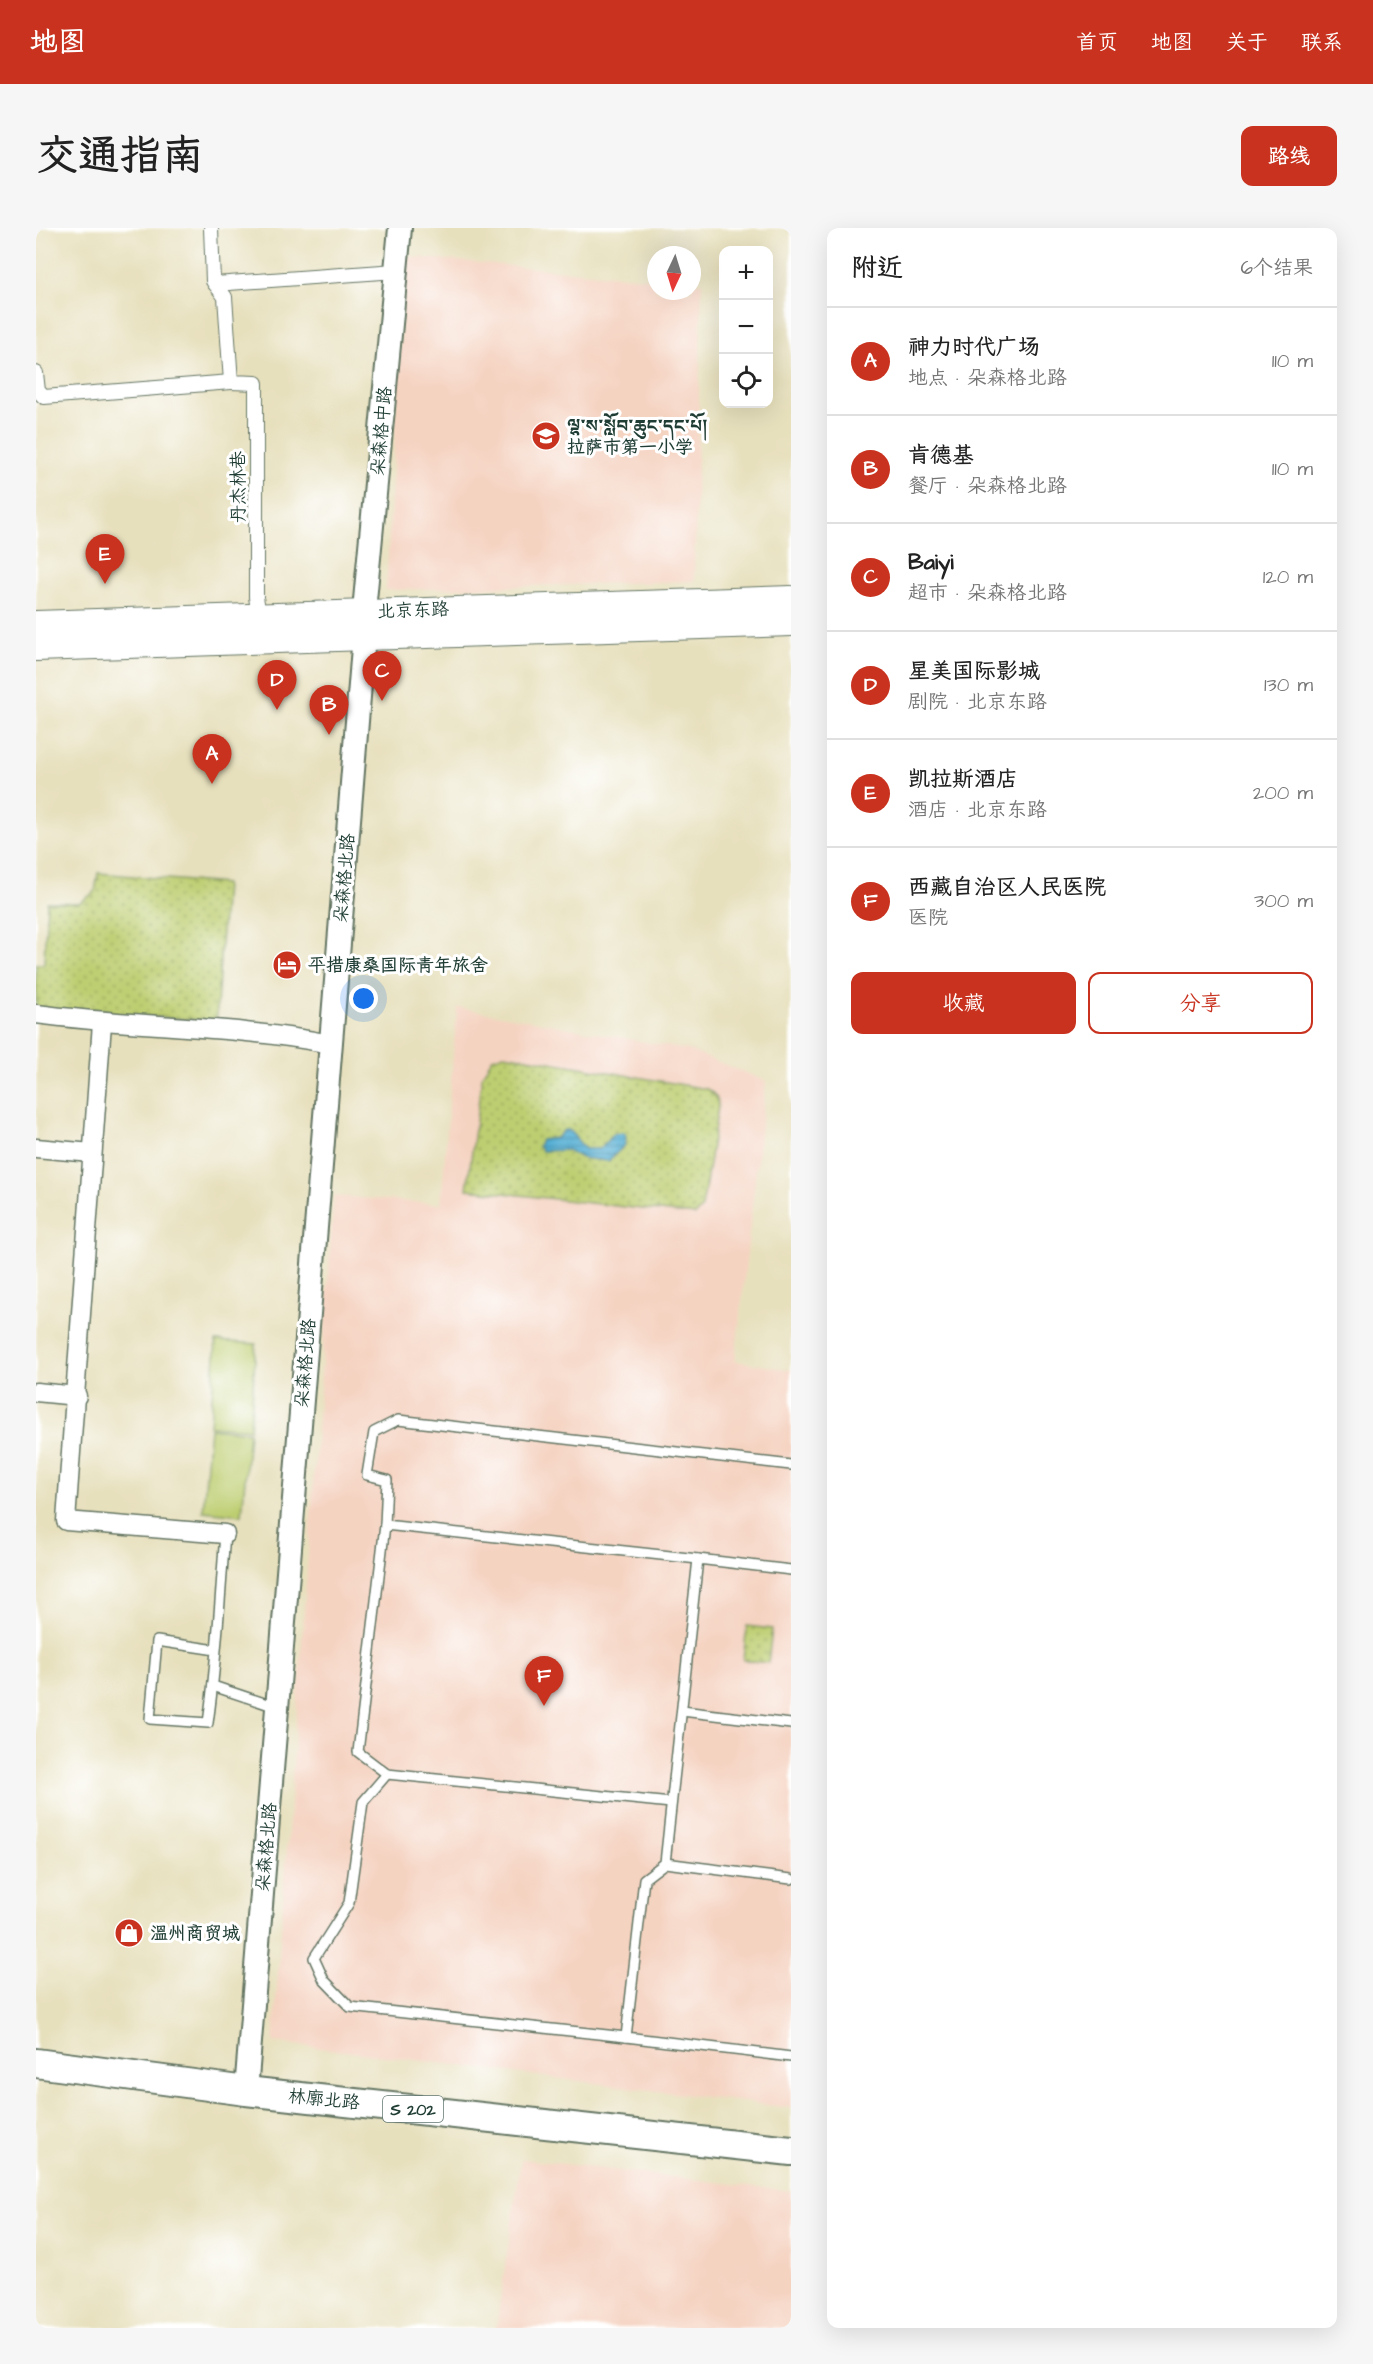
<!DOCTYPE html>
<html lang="zh">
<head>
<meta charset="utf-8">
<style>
	:root { --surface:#fff; --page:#f6f6f6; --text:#222; --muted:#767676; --line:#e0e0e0; --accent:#c8321e }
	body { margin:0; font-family:"Architects Daughter","LXGW WenKai TC","Noto Serif Tibetan",sans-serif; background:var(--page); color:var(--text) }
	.controls { position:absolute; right:18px; top:18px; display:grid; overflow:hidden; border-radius:12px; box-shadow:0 6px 24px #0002 }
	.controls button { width:54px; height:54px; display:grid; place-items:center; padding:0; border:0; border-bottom:2px solid var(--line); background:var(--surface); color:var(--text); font:30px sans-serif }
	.compass { position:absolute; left:611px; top:18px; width:54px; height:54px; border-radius:50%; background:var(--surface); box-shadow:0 6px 24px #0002; rotate:184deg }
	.you { position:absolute; left:328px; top:771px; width:21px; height:21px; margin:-15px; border:4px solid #fff; border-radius:50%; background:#1a73e8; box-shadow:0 0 0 9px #1a73e833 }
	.badge { display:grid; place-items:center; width:39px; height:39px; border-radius:50%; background:var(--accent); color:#fff; font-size:20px; font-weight:700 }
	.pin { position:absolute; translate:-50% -50px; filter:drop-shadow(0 2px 3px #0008) }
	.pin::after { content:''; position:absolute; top:32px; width:21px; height:18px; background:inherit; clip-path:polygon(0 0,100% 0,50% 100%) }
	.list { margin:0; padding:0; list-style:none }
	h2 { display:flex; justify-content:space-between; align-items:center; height:78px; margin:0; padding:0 24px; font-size:26px }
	h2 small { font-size:20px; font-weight:400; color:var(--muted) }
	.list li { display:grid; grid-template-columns:39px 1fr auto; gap:18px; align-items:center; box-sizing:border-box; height:108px; padding:0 24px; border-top:2px solid var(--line) }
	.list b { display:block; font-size:22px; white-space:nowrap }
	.list p { margin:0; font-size:20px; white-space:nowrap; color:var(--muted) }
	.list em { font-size:20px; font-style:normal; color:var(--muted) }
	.actions { display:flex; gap:12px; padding:18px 24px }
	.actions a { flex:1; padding:14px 0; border:2px solid var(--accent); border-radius:12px; text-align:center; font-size:21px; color:var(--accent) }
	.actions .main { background:var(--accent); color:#fff }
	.icon { flex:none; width:33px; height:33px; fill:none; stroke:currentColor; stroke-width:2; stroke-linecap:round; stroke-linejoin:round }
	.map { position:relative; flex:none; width:755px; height:2100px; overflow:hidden; border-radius:12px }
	header { display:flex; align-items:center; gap:36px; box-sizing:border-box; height:84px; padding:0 30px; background:var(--accent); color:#fff }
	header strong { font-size:28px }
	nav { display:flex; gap:33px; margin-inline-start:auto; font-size:21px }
	.intro { display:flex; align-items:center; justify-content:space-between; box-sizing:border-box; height:144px; padding:0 36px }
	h1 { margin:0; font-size:42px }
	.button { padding:15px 27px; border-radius:12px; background:var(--accent); color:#fff; font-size:21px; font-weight:700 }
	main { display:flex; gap:36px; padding:0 36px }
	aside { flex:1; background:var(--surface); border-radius:12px; box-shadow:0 6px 24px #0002 }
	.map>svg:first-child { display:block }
	.built { fill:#f5d3c1 }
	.grass { fill:url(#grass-dots); stroke:#6e8652; stroke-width:1.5 }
	.pitch { fill:#bdce71; stroke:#6e8652; stroke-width:1.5 }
	.water { fill:url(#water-rules); stroke:#3b7684; stroke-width:1.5 }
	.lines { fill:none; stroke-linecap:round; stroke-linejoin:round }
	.service-casing { stroke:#657664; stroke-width:12 }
	.pedestrian-casing { stroke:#657664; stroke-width:16 }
	.minor-casing { stroke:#657664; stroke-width:21 }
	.tertiary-casing { stroke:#657664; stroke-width:26 }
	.secondary-casing { stroke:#657664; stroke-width:28 }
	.primary-casing { stroke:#657664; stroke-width:32 }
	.service { stroke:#fff; stroke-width:9 }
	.pedestrian { stroke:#fff; stroke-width:14 }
	.minor { stroke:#fff; stroke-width:18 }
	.tertiary { stroke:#fff; stroke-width:22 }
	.secondary { stroke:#fff; stroke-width:26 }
	.primary { stroke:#fff; stroke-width:28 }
	.labels { text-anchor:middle; stroke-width:6; stroke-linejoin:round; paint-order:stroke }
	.shield { fill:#fff; stroke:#627771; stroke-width:1.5 }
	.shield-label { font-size:16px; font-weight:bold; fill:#1f3d34 }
	.poi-label { font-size:18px; font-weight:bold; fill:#1f3d34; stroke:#fff; text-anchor:start }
	.street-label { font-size:18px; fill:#1f3d34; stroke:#fff }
</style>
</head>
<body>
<header>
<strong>地图</strong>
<nav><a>首页</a><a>地图</a><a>关于</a><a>联系</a></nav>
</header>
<div class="intro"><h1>交通指南</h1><a class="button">路线</a></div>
<main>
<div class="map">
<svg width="755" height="2100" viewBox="0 0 755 2100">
	<defs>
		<pattern id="grass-dots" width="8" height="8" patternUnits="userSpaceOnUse" patternTransform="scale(1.5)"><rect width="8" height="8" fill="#bdce71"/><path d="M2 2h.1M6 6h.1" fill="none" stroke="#99a85e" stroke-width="1.8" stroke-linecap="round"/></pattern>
		<pattern id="water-rules" width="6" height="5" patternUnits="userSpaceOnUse" patternTransform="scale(1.5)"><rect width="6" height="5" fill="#57b0d5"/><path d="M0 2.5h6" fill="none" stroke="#4790ae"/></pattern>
	</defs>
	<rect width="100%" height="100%" fill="#fff"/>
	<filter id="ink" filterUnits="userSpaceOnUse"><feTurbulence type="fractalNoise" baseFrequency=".0167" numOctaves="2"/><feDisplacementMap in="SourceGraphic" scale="12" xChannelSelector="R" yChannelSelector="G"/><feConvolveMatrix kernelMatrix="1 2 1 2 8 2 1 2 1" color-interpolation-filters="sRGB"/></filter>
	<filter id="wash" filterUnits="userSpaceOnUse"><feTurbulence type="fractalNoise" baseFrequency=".008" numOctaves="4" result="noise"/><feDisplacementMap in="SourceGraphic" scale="24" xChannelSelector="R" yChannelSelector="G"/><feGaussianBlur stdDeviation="1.35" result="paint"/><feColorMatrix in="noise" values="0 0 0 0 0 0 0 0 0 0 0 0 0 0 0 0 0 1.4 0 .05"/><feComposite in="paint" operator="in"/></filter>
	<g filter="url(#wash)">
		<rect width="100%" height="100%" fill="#e7e0bd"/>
		<g class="built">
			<polygon points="369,28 620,51 620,63 656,63 656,54 666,55 658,353 350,362"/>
			<polygon points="421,779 652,822 730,853 699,1133 755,1142 755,1880 237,1814 298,968 405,976"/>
			<polygon points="485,1931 755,1963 755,2100 460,2100"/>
		</g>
		<g class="grass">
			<polygon points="62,645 189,656 180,793 76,786 75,782 57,781 56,787 0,780 0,736 8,736 11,674 43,675 59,664"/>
			<path d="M 468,826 L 671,861 C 679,866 682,870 682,879 L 666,980 L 659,987 L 431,961 L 446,848 L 456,830 Z"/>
			<polygon points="711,1398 736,1401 732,1435 707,1432"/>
		</g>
		<g class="pitch">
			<polygon points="180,1113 220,1116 214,1201 174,1198"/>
			<polygon points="174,1200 213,1204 206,1287 167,1283"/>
		</g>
		<polygon class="water" points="528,902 533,902 549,921 564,921 577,906 588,905 590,908 589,917 572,933 546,930 532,922 506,923 502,918 505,912 520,910"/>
	</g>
	<g filter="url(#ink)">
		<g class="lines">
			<g class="service-casing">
				<g id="service">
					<polyline points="349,1297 322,1524 351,1546"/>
					<polyline points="662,1331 349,1297 351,1252 331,1247 338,1204 362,1192 755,1237"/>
					<polyline points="755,1342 662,1331 629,1635 608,1651 590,1809 755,1829"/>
					<path d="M 180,1422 L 121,1413 L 114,1491 L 172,1495 C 181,1432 184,1369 189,1306"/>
					<polyline points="177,1458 240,1479"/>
					<polyline points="646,1483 755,1496"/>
					<polyline points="629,1635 755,1651"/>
					<polyline points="590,1809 314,1779 288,1752 278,1730 313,1675 327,1574 351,1546 635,1575"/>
				</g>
			</g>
			<g class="pedestrian-casing">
				<g id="pedestrian">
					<polyline points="175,0 177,53 189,69 195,154 220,155 220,369 223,387"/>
					<polyline points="179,56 360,43"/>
					<polyline points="0,145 2,163 8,169 195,154"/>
				</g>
			</g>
			<g class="minor-casing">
				<g id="minor">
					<path d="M 0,786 C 97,799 198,797 294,816"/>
					<polyline points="66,795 30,1293 189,1306"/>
					<polyline points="0,920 56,925"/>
					<polyline points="0,1164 41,1168"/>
				</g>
			</g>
			<g class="tertiary-casing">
				<polyline id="tertiary" points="210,1863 328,407 328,383 364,0"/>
			</g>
			<g class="secondary-casing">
				<g id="secondary">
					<polyline points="0,396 755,371"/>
					<polyline points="0,420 755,395"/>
				</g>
			</g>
			<g class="primary-casing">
				<polyline id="primary" points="0,1835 210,1863 755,1923"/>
			</g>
			<use href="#service" class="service"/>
			<use href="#pedestrian" class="pedestrian"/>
			<use href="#minor" class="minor"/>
			<use href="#tertiary" class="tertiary"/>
			<use href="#secondary" class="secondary"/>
			<use href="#primary" class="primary"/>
		</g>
	</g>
	<defs>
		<g id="school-disc" transform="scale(1.5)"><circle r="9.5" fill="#c8321e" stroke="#fff"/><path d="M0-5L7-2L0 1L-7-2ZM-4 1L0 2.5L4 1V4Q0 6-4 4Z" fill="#fff"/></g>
		<g id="hotel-disc" transform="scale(1.5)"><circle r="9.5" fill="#c8321e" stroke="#fff"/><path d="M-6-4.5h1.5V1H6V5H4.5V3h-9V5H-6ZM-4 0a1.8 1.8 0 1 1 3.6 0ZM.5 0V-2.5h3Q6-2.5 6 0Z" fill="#fff"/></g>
		<g id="shop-disc" transform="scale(1.5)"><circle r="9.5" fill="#c8321e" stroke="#fff"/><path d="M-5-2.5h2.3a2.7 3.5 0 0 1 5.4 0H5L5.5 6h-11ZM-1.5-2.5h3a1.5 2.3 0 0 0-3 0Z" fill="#fff"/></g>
	</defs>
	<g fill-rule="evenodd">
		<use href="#school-disc" x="510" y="208"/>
		<use href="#hotel-disc" x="251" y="737"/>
		<use href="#shop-disc" x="93" y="1705"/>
	</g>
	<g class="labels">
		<rect class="shield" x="347" y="1868" width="60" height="26" rx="4.5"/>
		<g class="shield-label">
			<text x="377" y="1887">S 202</text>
		</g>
		<g class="poi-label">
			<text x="531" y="204">ལྷ་ས་སློབ་ཆུང་དང་པོ།<tspan x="531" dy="21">拉萨市第一小学</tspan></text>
			<text x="272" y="743">平措康桑国际青年旅舍</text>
			<text x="114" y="1711">温州商贸城</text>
		</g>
		<g class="street-label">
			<text transform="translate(345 203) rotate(-85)" y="6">朵森格中路</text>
			<text transform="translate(202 259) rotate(-90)" y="6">丹杰林巷</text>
			<text transform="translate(377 382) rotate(-2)" y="6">北京东路</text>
			<text transform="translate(308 650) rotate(-85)" y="6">朵森格北路</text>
			<text transform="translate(269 1135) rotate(-85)" y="6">朵森格北路</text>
			<text transform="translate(230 1619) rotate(-85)" y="6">朵森格北路</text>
			<text transform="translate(288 1871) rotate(6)" y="6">林廓北路</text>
		</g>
	</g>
</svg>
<div class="controls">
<button>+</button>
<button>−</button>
<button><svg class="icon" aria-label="locate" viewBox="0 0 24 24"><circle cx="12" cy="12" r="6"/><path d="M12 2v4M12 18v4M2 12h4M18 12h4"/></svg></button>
</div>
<svg class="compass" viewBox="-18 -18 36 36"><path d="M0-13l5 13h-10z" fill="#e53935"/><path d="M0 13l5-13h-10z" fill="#767676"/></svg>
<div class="you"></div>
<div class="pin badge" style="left:176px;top:556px">A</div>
<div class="pin badge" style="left:293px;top:507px">B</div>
<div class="pin badge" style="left:346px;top:473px">C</div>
<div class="pin badge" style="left:241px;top:482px">D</div>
<div class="pin badge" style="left:69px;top:356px">E</div>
<div class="pin badge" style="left:508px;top:1478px">F</div>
</div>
<aside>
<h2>附近<small>6个结果</small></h2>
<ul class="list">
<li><span class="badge">A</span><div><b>神力时代广场</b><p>地点 · 朵森格北路</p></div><em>110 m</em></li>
<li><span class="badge">B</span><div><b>肯德基</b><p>餐厅 · 朵森格北路</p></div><em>110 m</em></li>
<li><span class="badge">C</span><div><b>Baiyi</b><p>超市 · 朵森格北路</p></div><em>120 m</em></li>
<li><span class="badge">D</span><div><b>星美国际影城</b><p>剧院 · 北京东路</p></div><em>130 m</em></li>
<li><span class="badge">E</span><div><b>凯拉斯酒店</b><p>酒店 · 北京东路</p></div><em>200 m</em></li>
<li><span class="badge">F</span><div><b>西藏自治区人民医院</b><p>医院</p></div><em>300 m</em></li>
</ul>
<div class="actions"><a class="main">收藏</a><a>分享</a></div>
</aside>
</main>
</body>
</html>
